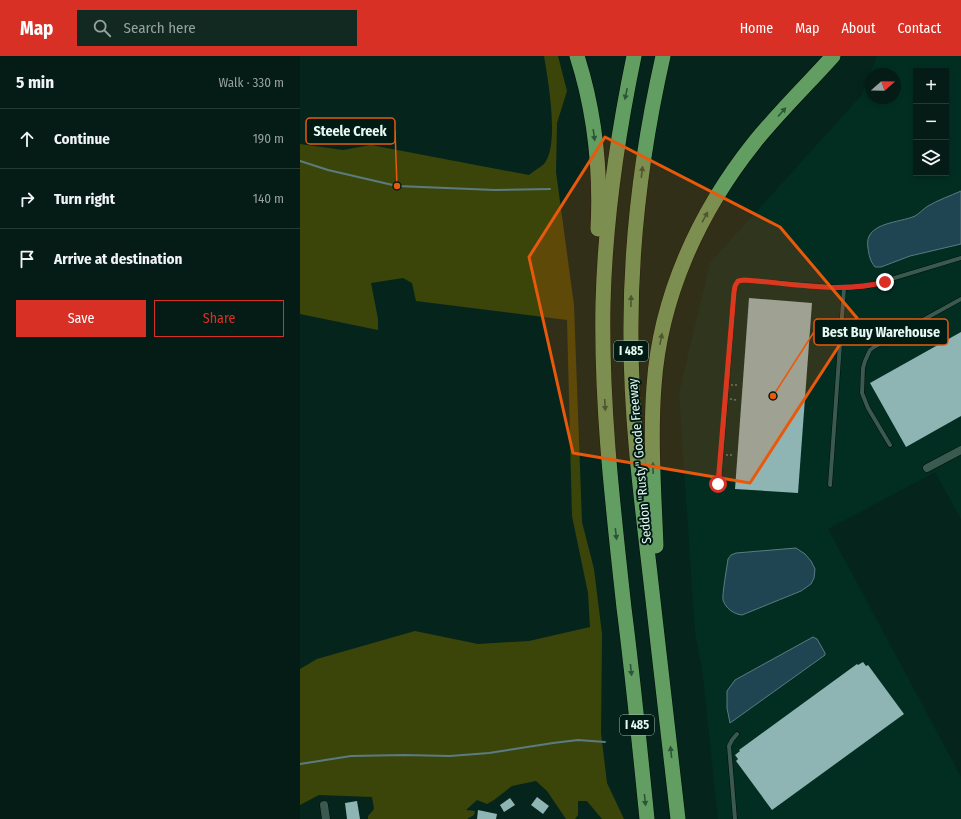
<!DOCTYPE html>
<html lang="en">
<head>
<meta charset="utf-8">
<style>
	:root { --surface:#041c15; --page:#122922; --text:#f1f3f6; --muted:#97a1a0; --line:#253a34; --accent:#d93025 }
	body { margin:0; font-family:"Fira Sans Condensed",sans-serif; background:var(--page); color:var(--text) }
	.controls { position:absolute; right:12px; top:12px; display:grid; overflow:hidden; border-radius:0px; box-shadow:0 2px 6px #0003 }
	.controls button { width:36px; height:36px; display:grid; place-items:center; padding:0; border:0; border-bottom:1px solid var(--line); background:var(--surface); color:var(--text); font:20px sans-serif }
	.compass { position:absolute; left:565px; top:12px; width:36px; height:36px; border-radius:50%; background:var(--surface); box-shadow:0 2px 6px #0003; rotate:70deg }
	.stop { position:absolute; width:12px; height:12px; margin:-9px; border:3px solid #d93025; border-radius:50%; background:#fff }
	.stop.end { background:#d93025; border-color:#fff; box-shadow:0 1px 4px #0008 }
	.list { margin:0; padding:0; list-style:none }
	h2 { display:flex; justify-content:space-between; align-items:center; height:52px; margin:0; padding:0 16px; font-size:17px }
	h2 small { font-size:13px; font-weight:400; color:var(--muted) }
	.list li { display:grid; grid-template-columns:26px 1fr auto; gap:12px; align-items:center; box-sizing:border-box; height:60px; padding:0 16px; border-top:1px solid var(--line) }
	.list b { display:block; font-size:15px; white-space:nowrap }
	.list em { font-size:13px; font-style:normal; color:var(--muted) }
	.actions { display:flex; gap:8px; padding:12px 16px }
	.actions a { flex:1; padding:9px 0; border:1px solid var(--accent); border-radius:0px; text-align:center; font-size:14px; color:var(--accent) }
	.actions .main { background:var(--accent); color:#fff }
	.icon { flex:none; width:22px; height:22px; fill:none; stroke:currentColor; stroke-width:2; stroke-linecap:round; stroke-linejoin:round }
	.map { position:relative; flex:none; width:661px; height:763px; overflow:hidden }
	header { display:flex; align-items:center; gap:24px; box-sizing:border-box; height:56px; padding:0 20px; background:var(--accent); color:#fff }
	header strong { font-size:19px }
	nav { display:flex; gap:22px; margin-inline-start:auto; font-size:14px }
	.search { width:280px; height:36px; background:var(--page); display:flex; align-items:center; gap:10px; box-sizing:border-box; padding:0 14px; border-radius:0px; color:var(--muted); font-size:15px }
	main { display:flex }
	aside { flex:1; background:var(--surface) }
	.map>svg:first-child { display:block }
	.built { fill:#022e22; fill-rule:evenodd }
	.green { fill:#3c4509 }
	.water { fill:#1f4552; stroke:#5b7b82 }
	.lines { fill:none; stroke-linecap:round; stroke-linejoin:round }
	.stream { stroke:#5b7b82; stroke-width:2 }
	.building { fill:#8eb4b4 }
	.service-casing { stroke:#000d07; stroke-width:5 }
	.minor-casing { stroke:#000d07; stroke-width:9 }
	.motorway-casing { stroke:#000d07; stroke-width:16 }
	.path { stroke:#5e7870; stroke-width:1.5; stroke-dasharray:2 2; stroke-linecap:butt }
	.service { stroke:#3b5a4f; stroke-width:4 }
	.minor { stroke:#3b5a4f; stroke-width:8 }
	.motorway { stroke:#629d62; stroke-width:15 }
	.oneway { fill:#2c5637 }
	.route { stroke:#d93025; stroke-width:5 }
	.marked { fill:#e8590c; fill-opacity:0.2; stroke:#e8590c; stroke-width:3; stroke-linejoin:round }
	.labels { text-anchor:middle; stroke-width:4; stroke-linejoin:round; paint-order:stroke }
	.shield { fill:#001b13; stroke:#a1b6ae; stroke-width:1 }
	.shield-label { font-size:12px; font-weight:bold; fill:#e6f8f1 }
	.street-label { font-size:13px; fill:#e6f8f1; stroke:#001b13 }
	.leader { fill:none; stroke:#e8590c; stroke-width:1.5 }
	.callout-dot { fill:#e8590c; stroke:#001b13; stroke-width:1.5 }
	.callout { fill:#001b13; stroke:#e8590c; stroke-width:1.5 }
	.callout-label { font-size:14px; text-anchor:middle; font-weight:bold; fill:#e6f8f1 }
</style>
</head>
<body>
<header>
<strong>Map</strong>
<div class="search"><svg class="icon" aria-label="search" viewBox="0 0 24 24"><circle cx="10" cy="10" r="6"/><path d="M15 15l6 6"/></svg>Search here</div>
<nav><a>Home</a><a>Map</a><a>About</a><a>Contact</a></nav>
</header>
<main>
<aside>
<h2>5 min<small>Walk · 330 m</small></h2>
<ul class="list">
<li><svg class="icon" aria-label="ahead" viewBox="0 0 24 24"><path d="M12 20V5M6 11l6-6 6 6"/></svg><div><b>Continue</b></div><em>190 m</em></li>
<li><svg class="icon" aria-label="right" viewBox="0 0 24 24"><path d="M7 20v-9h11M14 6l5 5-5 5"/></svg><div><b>Turn right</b></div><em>140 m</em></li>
<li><svg class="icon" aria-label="arrive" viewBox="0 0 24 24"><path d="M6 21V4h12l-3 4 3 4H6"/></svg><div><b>Arrive at destination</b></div></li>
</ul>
<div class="actions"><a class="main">Save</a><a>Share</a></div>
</aside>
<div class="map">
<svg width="661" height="763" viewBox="0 0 661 763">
	<rect width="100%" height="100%" fill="#05251c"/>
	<path class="built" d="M 577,0 L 661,0 L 661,463 L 635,416 L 528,473 L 661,721 L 661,763 L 418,763 L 402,611 L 395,576 L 379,337 L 410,207 L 561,40 ZM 616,15 L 646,15 L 646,117 L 616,117 ZM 571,18 L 595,18 L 595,42 L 571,42 Z"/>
	<path class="green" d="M 244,0 L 258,0 L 267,35 L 257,67 L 256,116 L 274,249 L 282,466 L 294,513 L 302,578 L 301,677 L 307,727 L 324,763 L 302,763 L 287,745 L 278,745 L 278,759 L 275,763 L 266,763 L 247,735 L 236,725 L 212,730 L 194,744 L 187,748 L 177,744 L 166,754 L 175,755 L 174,759 L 167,763 L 68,763 L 68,760 L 74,753 L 72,741 L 19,739 L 0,749 L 0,613 L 17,603 L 115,575 L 178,588 L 229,585 L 290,571 L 288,537 L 272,460 L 267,264 L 116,245 L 112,227 L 103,222 L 71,227 L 78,263 L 78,274 L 0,258 L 0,88 L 43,94 L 71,89 L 229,119 C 233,115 240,112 244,108 C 260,89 248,24 244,0 Z"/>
	<g class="water">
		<path d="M 661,135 L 661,188 L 610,200 L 581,211 L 575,211 C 570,205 569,199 568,192 C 563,166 600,167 615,160 C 620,157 623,153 628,150 C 638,144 650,140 661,135 Z"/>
		<path d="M 496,492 L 505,498 L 511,505 L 515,513 L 514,522 L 511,528 L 501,535 L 442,559 C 434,558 426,553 423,544 C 422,538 427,511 428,503 L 431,499 L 436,497 Z"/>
		<polygon points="513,581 517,583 525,597 525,599 430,667 427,652 427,635 435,624"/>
	</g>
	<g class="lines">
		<g class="stream">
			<polyline points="0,105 28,114 97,130 195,134 250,133"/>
			<polyline points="0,708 51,700 104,699 150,700 189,697 253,687 278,684 305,686"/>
		</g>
	</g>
	<g class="building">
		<polygon points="449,242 512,247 498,437 435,433"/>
		<polygon points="661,276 661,360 606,391 570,327"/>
		<polygon points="563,606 566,610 568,609 604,658 472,754 436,705 438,703 435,699 440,695 439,694 557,608 558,609"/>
		<polygon points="237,741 249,750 243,758 231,749"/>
		<polygon points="210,742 215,749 204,756 200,749"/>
		<polygon points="57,745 60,763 47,763 45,747"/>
		<polygon points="178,754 197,758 196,763 177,763"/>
	</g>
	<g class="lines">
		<g class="service-casing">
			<g id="service">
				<polyline points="590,389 568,352 562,337 563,312 565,305 570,294 574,291 661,243"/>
				<polyline points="419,428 434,236 435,230 438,225 444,224 544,232 568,230 661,202"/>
				<polyline points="530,429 544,232"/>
				<polyline points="435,763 429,690 432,684 437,678"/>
			</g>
		</g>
		<g class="minor-casing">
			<g id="minor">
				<polyline points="627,412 661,394"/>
				<polyline points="24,749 26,763"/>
			</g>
		</g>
		<g class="motorway-casing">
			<g id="motorway">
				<path d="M 277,0 C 295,56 301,114 298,173"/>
				<path d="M 334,0 C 317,82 305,164 303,248 C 301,350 313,451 324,552 C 333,622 340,693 347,763"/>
				<path d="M 363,0 C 342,93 330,188 331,283 C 331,362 341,440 350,518 C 360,599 369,681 378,763"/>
				<path d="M 356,490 C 354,437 350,383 354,330 C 360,241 399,156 454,87 C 478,57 507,29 533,0"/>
			</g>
		</g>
		<g class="path">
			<polyline points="431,329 437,329"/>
			<polyline points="430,343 436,344"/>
			<polyline points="426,399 432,399"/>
		</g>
		<use href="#service" class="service"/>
		<use href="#minor" class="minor"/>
		<use href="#motorway" class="motorway"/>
	</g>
	<defs><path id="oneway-solid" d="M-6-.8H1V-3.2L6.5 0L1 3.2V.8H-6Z"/></defs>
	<g class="oneway">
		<use href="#oneway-solid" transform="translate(326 38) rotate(102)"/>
		<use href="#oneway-solid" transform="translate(482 56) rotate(-48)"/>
		<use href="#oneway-solid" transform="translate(294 79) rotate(82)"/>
		<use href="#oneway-solid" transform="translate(342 116) rotate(-83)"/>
		<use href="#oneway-solid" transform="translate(405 161) rotate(-61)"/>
		<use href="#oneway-solid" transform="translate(331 245) rotate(-89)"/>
		<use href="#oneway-solid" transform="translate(361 283) rotate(-79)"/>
		<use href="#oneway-solid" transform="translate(305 349) rotate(87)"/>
		<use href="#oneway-solid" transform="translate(353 412) rotate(-91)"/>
		<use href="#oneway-solid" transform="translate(316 478) rotate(83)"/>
		<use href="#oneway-solid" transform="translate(331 614) rotate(84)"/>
		<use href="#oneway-solid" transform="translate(371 696) rotate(-96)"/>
		<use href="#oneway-solid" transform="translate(345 744) rotate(84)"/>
	</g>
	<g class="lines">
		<path class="route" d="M 418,428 L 434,236 L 435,230 L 438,225 L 444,224 C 491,227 539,238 585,226"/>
	</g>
	<path class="marked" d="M 305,81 L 480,171 L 557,262 L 450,427 L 273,397 L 229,201 Z"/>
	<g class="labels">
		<g class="shield">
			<rect x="314" y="285" width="34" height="20" rx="3"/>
			<rect x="320" y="659" width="34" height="20" rx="3"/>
		</g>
		<g class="shield-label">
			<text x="331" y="299">I 485</text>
			<text x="337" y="673">I 485</text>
		</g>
		<g class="street-label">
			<text transform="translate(339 405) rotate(-95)" y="5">Seddon "Rusty" Goode Freeway</text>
		</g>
	</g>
	<path class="leader" d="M97 130L95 75M473 340L514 276"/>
	<g class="callout-dot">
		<circle cx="97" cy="130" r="4"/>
		<circle cx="473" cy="340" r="4"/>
	</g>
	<g class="callout">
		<rect x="6" y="62" width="89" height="26" rx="4"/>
		<rect x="514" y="263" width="134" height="26" rx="4"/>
	</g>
	<g class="callout-label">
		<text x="50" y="80">Steele Creek</text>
		<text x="581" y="281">Best Buy Warehouse</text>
	</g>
</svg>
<div class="controls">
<button>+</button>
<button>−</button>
<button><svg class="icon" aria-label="layers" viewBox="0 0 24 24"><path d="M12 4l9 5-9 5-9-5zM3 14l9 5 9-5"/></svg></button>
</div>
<svg class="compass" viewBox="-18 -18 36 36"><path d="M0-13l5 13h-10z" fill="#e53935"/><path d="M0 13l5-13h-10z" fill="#97a1a0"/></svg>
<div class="stop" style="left:418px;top:428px"></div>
<div class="stop end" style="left:585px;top:226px"></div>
</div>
</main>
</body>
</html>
